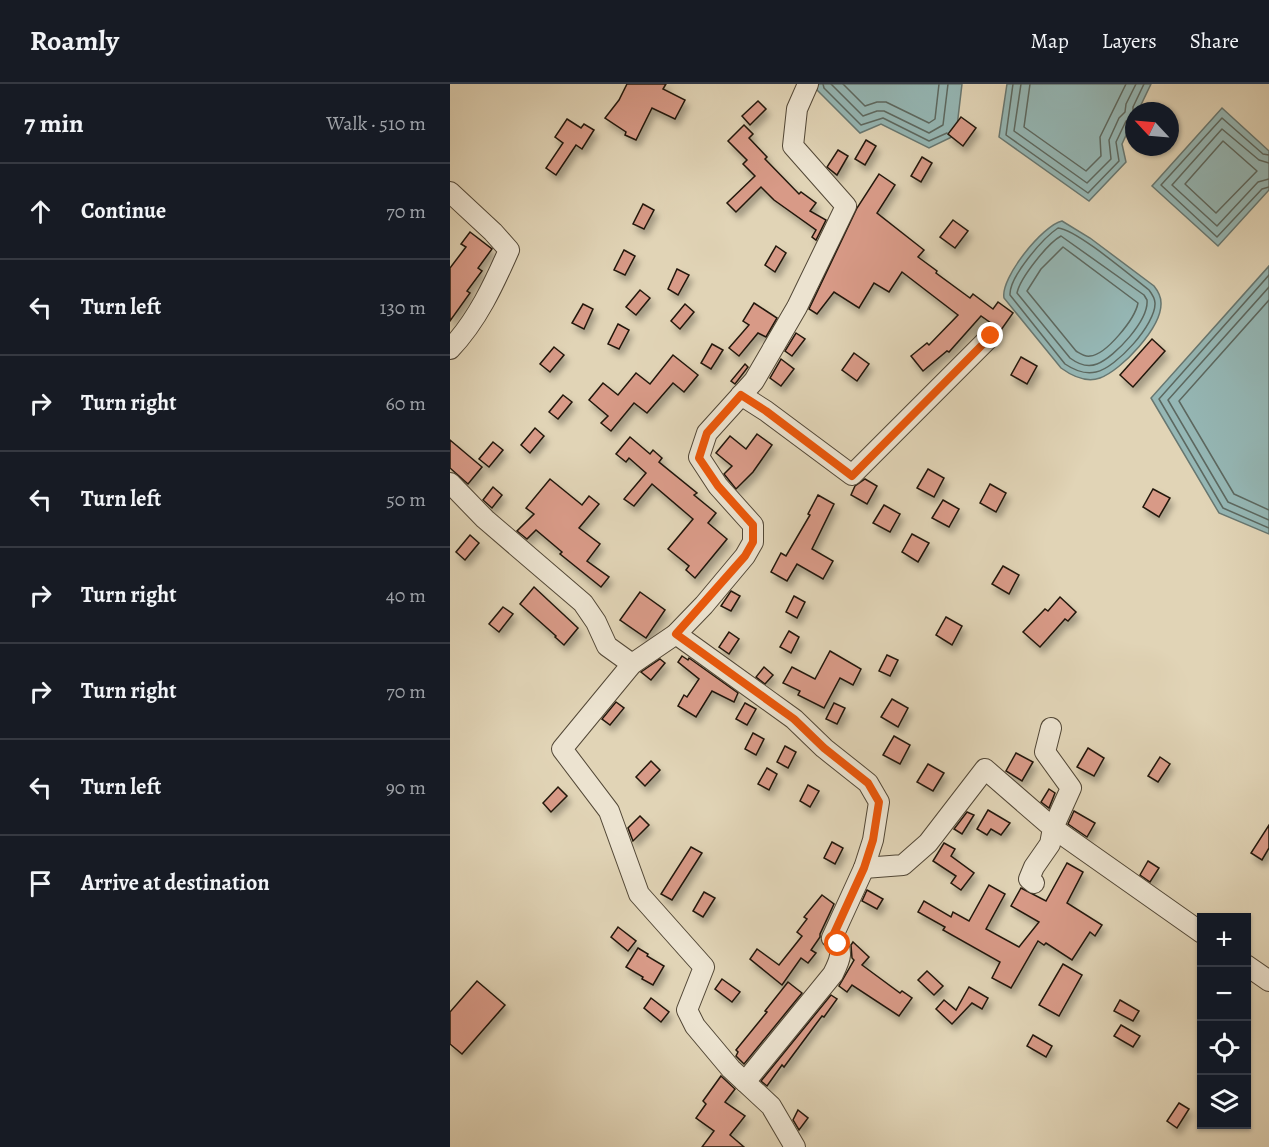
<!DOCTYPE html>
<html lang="en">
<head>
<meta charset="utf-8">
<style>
	:root { --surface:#171b24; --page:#20242c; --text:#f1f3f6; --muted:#9ea1a6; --line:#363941 }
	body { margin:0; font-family:Alegreya,serif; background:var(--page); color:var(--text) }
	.controls { position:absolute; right:18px; bottom:18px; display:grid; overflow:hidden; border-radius:0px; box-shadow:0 2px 4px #0004 }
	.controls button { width:54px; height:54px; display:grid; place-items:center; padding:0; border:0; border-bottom:2px solid var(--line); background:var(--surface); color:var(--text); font:30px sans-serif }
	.compass { position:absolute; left:675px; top:18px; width:54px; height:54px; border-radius:50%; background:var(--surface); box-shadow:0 2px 4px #0004; rotate:296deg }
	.stop { position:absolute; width:18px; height:18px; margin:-14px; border:4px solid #ea580c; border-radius:50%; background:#fff }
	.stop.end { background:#ea580c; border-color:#fff; box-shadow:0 2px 6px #0008 }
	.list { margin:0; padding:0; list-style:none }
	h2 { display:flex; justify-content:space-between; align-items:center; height:78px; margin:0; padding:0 24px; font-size:26px }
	h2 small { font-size:20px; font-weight:400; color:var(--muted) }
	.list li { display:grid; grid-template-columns:39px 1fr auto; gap:18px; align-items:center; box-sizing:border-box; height:96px; padding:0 24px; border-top:2px solid var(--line) }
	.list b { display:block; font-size:22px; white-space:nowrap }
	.list em { font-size:20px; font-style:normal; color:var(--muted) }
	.icon { flex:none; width:33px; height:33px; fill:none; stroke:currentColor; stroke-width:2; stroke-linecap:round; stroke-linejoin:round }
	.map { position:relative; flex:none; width:819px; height:1063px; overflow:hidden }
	header { display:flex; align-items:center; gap:36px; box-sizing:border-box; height:84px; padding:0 30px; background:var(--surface); border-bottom:2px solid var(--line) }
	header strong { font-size:28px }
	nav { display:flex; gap:33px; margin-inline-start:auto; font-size:21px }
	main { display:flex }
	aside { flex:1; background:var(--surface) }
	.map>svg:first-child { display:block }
	.water { fill:#95b7b5; stroke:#677771; stroke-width:1.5 }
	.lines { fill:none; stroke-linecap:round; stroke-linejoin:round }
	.shore { stroke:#5c6860; stroke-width:1.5 }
	.building { fill:#d89a87; stroke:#22180b; stroke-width:1.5; filter:url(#shadow) }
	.minor-casing { stroke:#524736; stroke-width:22 }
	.minor { stroke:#ece3d0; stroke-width:20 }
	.route { stroke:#ea580c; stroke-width:8 }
</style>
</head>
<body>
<header>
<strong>Roamly</strong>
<nav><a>Map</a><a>Layers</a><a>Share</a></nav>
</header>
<main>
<aside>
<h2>7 min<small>Walk · 510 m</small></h2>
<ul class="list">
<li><svg class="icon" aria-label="ahead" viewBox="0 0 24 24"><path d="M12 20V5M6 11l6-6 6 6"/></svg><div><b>Continue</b></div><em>70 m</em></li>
<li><svg class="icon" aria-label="left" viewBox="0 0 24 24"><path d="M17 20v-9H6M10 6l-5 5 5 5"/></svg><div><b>Turn left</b></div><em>130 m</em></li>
<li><svg class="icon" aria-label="right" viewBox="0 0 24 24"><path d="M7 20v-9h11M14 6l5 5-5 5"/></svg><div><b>Turn right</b></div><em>60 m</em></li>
<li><svg class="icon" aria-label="left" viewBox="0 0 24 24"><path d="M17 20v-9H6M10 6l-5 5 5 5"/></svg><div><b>Turn left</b></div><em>50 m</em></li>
<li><svg class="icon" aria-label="right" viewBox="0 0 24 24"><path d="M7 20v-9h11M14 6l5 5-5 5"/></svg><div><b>Turn right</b></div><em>40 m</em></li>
<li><svg class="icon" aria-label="right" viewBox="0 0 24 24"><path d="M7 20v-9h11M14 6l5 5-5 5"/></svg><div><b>Turn right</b></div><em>70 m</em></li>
<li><svg class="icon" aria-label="left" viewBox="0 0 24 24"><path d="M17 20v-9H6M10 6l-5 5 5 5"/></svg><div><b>Turn left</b></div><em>90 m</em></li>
<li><svg class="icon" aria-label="arrive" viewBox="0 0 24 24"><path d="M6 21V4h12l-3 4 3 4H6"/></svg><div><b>Arrive at destination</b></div></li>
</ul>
</aside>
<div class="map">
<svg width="819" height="1063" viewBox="0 0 819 1063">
	<defs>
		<filter id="shadow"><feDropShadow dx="3.5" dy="6" stdDeviation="3" flood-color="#0004"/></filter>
	</defs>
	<rect width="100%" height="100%" fill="#e1d4b6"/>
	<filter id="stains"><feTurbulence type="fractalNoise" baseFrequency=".00333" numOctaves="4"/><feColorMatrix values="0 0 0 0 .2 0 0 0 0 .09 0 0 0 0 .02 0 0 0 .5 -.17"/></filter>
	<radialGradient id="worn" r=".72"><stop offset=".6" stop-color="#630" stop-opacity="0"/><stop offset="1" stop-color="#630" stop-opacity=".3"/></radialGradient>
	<g class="water">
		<polygon points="367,0 512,0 506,51 479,64 431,40 410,49 367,6"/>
		<polygon points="557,0 701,0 688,27 684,27 684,34 672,60 676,78 639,117 549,53"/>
		<polygon points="772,24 819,67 819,106 768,162 702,102"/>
		<path d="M 612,137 L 640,154 L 704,202 C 708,207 711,212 711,219 C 712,243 672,286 650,294 C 636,299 622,292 611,284 L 554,214 C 550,194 593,141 612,137 Z"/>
		<polygon points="819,182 819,450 769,429 701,314"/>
	</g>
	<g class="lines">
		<g class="shore">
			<polyline points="373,0 374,4 411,41 433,34 479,57 497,49"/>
			<polyline points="381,0 413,32 427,27 434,27 479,49 493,41 498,0"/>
			<polyline points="393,0 415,22 427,18 436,18 479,39 485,35 489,0"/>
			<polyline points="563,0 556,51 638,109 669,77 666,58 676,37 683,32 683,23 694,0"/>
			<polyline points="571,0 564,47 637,99 661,75 659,56 669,34 675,28 676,20 686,0"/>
			<polyline points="580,0 574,43 636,87 651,72 650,53 676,0"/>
			<polygon points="773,57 807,87 766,129 735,100"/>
			<polyline points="819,71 813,70 772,34 711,101 767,153 812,105 819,103"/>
			<polyline points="819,79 809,76 772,45 722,101 767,142 808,98 819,95"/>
			<path d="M 608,144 C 626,145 682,193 699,206 C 702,210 705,214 705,219 C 706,240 666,284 646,288 C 634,291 624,286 615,280 L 560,211 C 559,193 593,154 608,144 Z"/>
			<path d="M 611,152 L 694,211 L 697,216 C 699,236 665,273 647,280 C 637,284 628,280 620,274 L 567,209 C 570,194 598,159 611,152 Z"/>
			<path d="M 613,163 L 688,219 C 685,235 656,271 640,272 C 635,273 631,270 626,267 L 577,207 L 591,185 Z"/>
			<polyline points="819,191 709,315 773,424 819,444"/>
			<polyline points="819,203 718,316 778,418 819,436"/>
			<polyline points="819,216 729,317 784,410 819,426"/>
		</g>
	</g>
	<g class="building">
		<polygon points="177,0 216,0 213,5 235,16 225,35 202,24 186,56 175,51 176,48 155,34 169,16"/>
		<polygon points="308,17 316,25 300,41 292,32"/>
		<polygon points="511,33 526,44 513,62 498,50"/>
		<polygon points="117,35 131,44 134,40 144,46 132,65 126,61 106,91 96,84 113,59 105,53"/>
		<polygon points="294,41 303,50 299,54 317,73 315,75 349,110 351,108 366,119 360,127 376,136 366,156 362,153 366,146 324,116 311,103 286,128 277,119 305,92 293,80 297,76 278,57"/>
		<polygon points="416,56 426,62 415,81 405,75"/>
		<polygon points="388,66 398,72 387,91 377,83"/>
		<polygon points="472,73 482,79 471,98 461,92"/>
		<polygon points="429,90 445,101 427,129 474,166 468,173 487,187 486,189 520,214 523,210 543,225 548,218 563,229 551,246 531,232 499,268 497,267 473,287 461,272 477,259 479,261 508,231 452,188 439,208 424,199 409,224 384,208 367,230 359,225 407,124"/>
		<polygon points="193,120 204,126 194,145 183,140"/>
		<polygon points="503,136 518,147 505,164 490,153"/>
		<polygon points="20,148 42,165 28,184 32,187 17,207 20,209 0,237 0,184 16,163 11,160"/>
		<polygon points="326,162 336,169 325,188 315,181"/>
		<polygon points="174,166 185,172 175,191 164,186"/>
		<polygon points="227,185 239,191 228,211 218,205"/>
		<polygon points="190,206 200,214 186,231 176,223"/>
		<polygon points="304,219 327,234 316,253 308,249 289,272 279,264 299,241 293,237"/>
		<polygon points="133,220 143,225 134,245 122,239"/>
		<polygon points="235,220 244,228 230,245 221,237"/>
		<polygon points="168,240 179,246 169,265 158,260"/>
		<polygon points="346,249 355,255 342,272 335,267"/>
		<polygon points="702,255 715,267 683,303 670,291"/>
		<polygon points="262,260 273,266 261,285 251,279"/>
		<polygon points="104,263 114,271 100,288 90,280"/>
		<polygon points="404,269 419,280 407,297 392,286"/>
		<polygon points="223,271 248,291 234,308 223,299 197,329 184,319 161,347 151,339 158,332 139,316 153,299 168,311 186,289 200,300"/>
		<polygon points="571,273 587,282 577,300 561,291"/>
		<polygon points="331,275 344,285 331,302 320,294"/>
		<polygon points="295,280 298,283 285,300 281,297"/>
		<polygon points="113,311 122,318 108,335 99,328"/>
		<polygon points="85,344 94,352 80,369 71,361"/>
		<polygon points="307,350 322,361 303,388 286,405 274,390 282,382 266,369 280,352 296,365"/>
		<polygon points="180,353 200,370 203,366 212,374 209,378 247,409 244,411 266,429 258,439 277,455 245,494 236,486 239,482 218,465 243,435 202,400 184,422 174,415 196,389 179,374 176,378 166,370"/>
		<polygon points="0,356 32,383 18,400 0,384"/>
		<polygon points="43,358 53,366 39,383 29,375"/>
		<polygon points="478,385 494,394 484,413 467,404"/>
		<polygon points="100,395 132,421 139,412 149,420 129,444 150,460 137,477 159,493 151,503 110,470 112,468 86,446 77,455 67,447 84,430 76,424"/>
		<polygon points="415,395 427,402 417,420 401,411 405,402"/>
		<polygon points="540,400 556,409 546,428 530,419"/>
		<polygon points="43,403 52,411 42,424 33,416"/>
		<polygon points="703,405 720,414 709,433 693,423"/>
		<polygon points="368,411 384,420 362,465 383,477 373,495 347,480 337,497 321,488 331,469 336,472 360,431 358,430"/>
		<polygon points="493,416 509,425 499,443 482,434"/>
		<polygon points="434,421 450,430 440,448 423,439"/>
		<polygon points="462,450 479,459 468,478 452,468"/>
		<polygon points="20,451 29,459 15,476 6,468"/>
		<polygon points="553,482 569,491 559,510 542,500"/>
		<polygon points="84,503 128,544 114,561 105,553 106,552 70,520"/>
		<polygon points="281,507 290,512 281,527 271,522"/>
		<polygon points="190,508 215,526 196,554 170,536"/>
		<polygon points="344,512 355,518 347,534 336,528"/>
		<polygon points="610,513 626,528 618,537 615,535 590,563 573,548 595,525 598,527"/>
		<polygon points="53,523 63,530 49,548 39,540"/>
		<polygon points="496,533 512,542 502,561 486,551"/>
		<polygon points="339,547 349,553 341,569 330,563"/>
		<polygon points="279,548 289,555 279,570 269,563"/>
		<polygon points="380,567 411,585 403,601 390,594 374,624 348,611 350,607 333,599 342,583 365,595"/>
		<polygon points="437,571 448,576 440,592 429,587"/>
		<polygon points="232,572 238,576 239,574 288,609 284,618 262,607 246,633 228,622 234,611 237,613 249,595 228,578"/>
		<polygon points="210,575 215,579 201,596 191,588"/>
		<polygon points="314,583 323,591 315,600 306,593"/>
		<polygon points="442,615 458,624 448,643 431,633"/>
		<polygon points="166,618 174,624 160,641 152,635"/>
		<polygon points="295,619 306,625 297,641 286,635"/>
		<polygon points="384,619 395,624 387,640 376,635"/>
		<polygon points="303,649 314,655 306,671 295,665"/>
		<polygon points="444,652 460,661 450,680 433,671"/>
		<polygon points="335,662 346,668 338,684 327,678"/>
		<polygon points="638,664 654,674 644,692 627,683"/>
		<polygon points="566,669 583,678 572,697 556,687"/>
		<polygon points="710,673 720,680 708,698 698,692"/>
		<polygon points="201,677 210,686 195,702 186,693"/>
		<polygon points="478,680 494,689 483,707 467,698"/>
		<polygon points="317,684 327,690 319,706 308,700"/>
		<polygon points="358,701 369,707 360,723 350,717"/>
		<polygon points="108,703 117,712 101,728 93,719"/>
		<polygon points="599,705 605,709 599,724 591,718"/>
		<polygon points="538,726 560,739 551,751 541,745 537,751 527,745"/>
		<polygon points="624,727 645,739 637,753 618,740"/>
		<polygon points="517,728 524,731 512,750 504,745"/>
		<polygon points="190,732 199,741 183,757 178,744"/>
		<polygon points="819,741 819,764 812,776 801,769"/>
		<polygon points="382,758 393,764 385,780 374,774"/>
		<polygon points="494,759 505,765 501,772 524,789 511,806 501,799 506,792 483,777"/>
		<polygon points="241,763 252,769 222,816 211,810"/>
		<polygon points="698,777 709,784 700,798 690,791"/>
		<polygon points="617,779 633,788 617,819 652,841 645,852 640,848 622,876 596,859 594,861 588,857 561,904 542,894 550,878 493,846 495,843 468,828 474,817 501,833 503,828 519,837 539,801 555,810 536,845 569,863 589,838 561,822 571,804 596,817"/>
		<polygon points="417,806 433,815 427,825 412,817"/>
		<polygon points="254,808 265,814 253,833 243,827"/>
		<polygon points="372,811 384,820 370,850 370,853 361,866 366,869 358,879 351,874 332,901 300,875 307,865 329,881 352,852 347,848 357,835 354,833"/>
		<polygon points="168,843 186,857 178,867 161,853"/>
		<polygon points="403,858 419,873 412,881 450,909 452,907 462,914 449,932 402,901 397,908 389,902 404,876 402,874 401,861"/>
		<polygon points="188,864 198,870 197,872 214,882 203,901 192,895 193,893 176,883"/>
		<polygon points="613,880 632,891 609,932 589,921"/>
		<polygon points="477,887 493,902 484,911 468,896"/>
		<polygon points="272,895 290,908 282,918 265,905"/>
		<polygon points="27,897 55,921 12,970 0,960 0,928"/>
		<polygon points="338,898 352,909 294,980 286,972 288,968 286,966 317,928 315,927"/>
		<polygon points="519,903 538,914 532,925 522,919 502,940 486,925 494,916 506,926"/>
		<polygon points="381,911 387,915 374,933 372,932 334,983 332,981 317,1002 311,997"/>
		<polygon points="201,914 219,928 211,938 194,924"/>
		<polygon points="670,916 689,927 683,937 664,927"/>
		<polygon points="671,941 690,952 683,963 664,952"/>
		<polygon points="583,951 602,962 596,973 577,962"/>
		<polygon points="271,992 285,1005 275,1018 295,1032 280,1051 294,1063 252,1063 264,1047 246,1034 256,1020 253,1017"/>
		<polygon points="729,1019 739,1025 727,1044 717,1037"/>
		<polygon points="348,1026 358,1034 349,1046 343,1036"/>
	</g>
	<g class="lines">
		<g class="minor-casing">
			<g id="minor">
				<path d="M 0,108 L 43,148 L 59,166 C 44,200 27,237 0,265"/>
				<polyline points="291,311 316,327 402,391 541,252"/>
				<polyline points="0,399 35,435 133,519 146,538 157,562 182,580"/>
				<path d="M 226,550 L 344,635 L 374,664 L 418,699 L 429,718 L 423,756 L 414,784 L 382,854 C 395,866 390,876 383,890 L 295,998"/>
				<polyline points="601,644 595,668 621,704 603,744 752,849"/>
				<polyline points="414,784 453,781 478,759 535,685 603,744 600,760 584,783 579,795 584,799"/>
				<polyline points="796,881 819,897"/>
				<polyline points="345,1063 321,1022 281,985 245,942 237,926 254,883 189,810 159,727 112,665 182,580 226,550 254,521 295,472 303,458 303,441 268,402 249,373 257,349 304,297 347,223 396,122 343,62 347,25 358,0"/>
			</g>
		</g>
		<use href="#minor" class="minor"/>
	</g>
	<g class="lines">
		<polyline class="route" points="388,860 382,854 414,784 423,756 429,718 418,699 374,664 344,635 226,550 295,472 303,458 303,441 268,402 249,374 257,349 291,311 316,327 402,392 541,252"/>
	</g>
	<rect width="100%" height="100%" filter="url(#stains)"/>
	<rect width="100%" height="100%" fill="url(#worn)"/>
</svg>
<div class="controls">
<button>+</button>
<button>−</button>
<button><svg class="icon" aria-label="locate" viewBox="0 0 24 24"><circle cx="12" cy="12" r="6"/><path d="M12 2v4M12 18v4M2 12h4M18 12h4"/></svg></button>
<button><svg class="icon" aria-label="layers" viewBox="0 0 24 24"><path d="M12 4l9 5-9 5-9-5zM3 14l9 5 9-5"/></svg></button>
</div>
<svg class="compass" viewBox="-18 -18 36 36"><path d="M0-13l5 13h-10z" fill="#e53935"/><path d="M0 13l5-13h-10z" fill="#9ea1a6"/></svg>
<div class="stop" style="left:388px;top:860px"></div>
<div class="stop end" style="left:541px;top:252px"></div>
</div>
</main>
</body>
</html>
